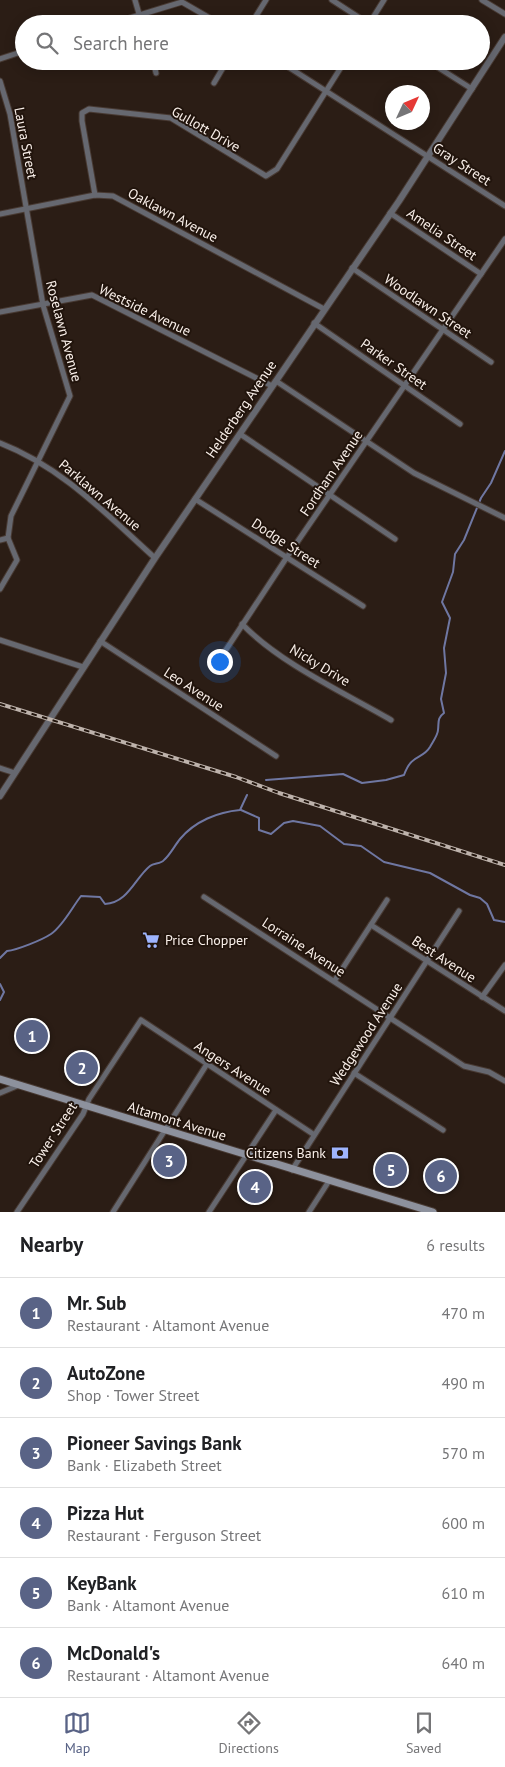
<!DOCTYPE html>
<html lang="en">
<head>
<meta charset="utf-8">
<style>
	:root { --surface:#fff; --page:#f2f2f2; --text:#202124; --muted:#757577; --line:#e0e0e0; --accent:#596386 }
	body { margin:0; font-family:"PT Sans",sans-serif; background:var(--page); color:var(--text) }
	.compass { position:absolute; left:385px; top:85px; width:45px; height:45px; border-radius:50%; background:var(--surface); box-shadow:0 2px 12px #0003; rotate:46deg }
	.you { position:absolute; left:219px; top:661px; width:18px; height:18px; margin:-12px; border:4px solid #fff; border-radius:50%; background:#1a73e8; box-shadow:0 0 0 8px #1a73e833 }
	.badge { display:grid; place-items:center; width:32px; height:32px; border-radius:50%; background:var(--accent); color:#fff; font-size:16px; font-weight:700 }
	.pin { position:absolute; translate:-50% -50%; border:2px solid #fff; box-shadow:0 1px 5px #0006 }
	.list { margin:0; padding:0; list-style:none }
	h2 { display:flex; justify-content:space-between; align-items:center; height:65px; margin:0; padding:0 20px; font-size:21px }
	h2 small { font-size:16px; font-weight:400; color:var(--muted) }
	.list li { display:grid; grid-template-columns:32px 1fr auto; gap:15px; align-items:center; box-sizing:border-box; height:70px; padding:0 20px; border-top:1px solid var(--line) }
	.list b { display:block; font-size:19px; white-space:nowrap }
	.list p { margin:0; font-size:16px; white-space:nowrap; color:var(--muted) }
	.list em { font-size:16px; font-style:normal; color:var(--muted) }
	.icon { flex:none; width:28px; height:28px; fill:none; stroke:currentColor; stroke-width:2; stroke-linecap:round; stroke-linejoin:round }
	.map { position:relative; flex:none; width:505px; height:1212px; overflow:hidden }
	.search { position:absolute; background:var(--surface); box-shadow:0 2px 12px #0003; left:15px; right:15px; top:15px; height:55px; display:flex; align-items:center; gap:12px; box-sizing:border-box; padding:0 18px; border-radius:28px; color:var(--muted); font-size:19px }
	.sheet { height:485px; background:var(--surface) }
	nav { display:flex; justify-content:space-around; align-items:center; box-sizing:border-box; height:70px; border-top:1px solid var(--line); background:var(--surface); font-size:14px; color:var(--muted) }
	nav a { display:grid; justify-items:center; gap:2px }
	nav .on { color:var(--accent) }
	.map>svg:first-child { display:block }
	.lines { fill:none; stroke-linecap:round; stroke-linejoin:round }
	.stream { stroke:#6f77a2; stroke-width:2 }
	.minor-casing { stroke:#483a33; stroke-width:7 }
	.tertiary-casing { stroke:#483a33; stroke-width:8 }
	.secondary-casing { stroke:#483a33; stroke-width:9 }
	.minor { stroke:#666870; stroke-width:5 }
	.tertiary { stroke:#666870; stroke-width:6 }
	.secondary { stroke:#8d919d; stroke-width:7 }
	.rail-casing { stroke:#bdb2ab; stroke-width:4 }
	.rail { stroke:#21140c; stroke-width:2; stroke-dasharray:5.5; stroke-linecap:butt }
	.labels { text-anchor:middle; stroke-width:4; stroke-linejoin:round; paint-order:stroke }
	.street-label { font-size:14px; fill:#f9efe9; stroke:#21140c }
	.poi-label { font-size:14px; fill:#f9efe9; stroke:#21140c; text-anchor:start }
</style>
</head>
<body>
<div class="map">
<svg width="505" height="1212" viewBox="0 0 505 1212">
	<rect width="100%" height="100%" fill="#2b1d15"/>
	<g class="lines">
		<g class="stream">
			<path d="M 266,780 L 343,774 L 362,783 L 386,780 L 404,775 C 412,753 422,760 430,747 C 432,743 438,735 438,730 C 439,722 437,718 444,713 L 441,699 L 446,673 L 444,648 L 450,618 L 442,602 L 453,572 L 455,554 L 464,540 L 481,498 L 491,483 L 505,451"/>
			<polyline points="241,810 259,818 259,830 271,834 284,823 293,821 320,826 344,844 361,846 384,862 430,873 470,895 480,898 487,904 494,920 505,922"/>
			<path d="M 0,958 L 7,951 C 17,950 42,940 51,934 C 63,926 73,906 81,896 L 100,897 L 105,904 C 128,903 135,878 150,866 C 154,863 161,864 164,860 C 170,855 175,845 180,839 C 195,821 218,812 240,810 L 247,795"/>
			<polyline points="0,984 4,992 0,1000"/>
		</g>
		<g class="minor-casing">
			<g id="minor">
				<polyline points="135,0 142,24"/>
				<polyline points="332,0 369,24"/>
				<polyline points="482,0 505,14"/>
				<polyline points="110,24 182,2 220,24"/>
				<polyline points="251,24 266,0"/>
				<polyline points="369,24 384,0"/>
				<polyline points="0,59 24,51"/>
				<polyline points="153,61 156,73"/>
				<polyline points="279,61 505,206"/>
				<polyline points="428,61 472,89"/>
				<polyline points="0,81 10,114 43,305 70,396 11,516 8,538 17,560 0,589"/>
				<polyline points="214,83 227,61"/>
				<polyline points="95,195 82,121 82,113 89,109 171,118 266,176 277,169 345,61"/>
				<polyline points="390,213 481,274"/>
				<polyline points="0,214 95,195 113,196 324,309"/>
				<polyline points="352,268 491,362"/>
				<polyline points="0,312 92,295 272,386"/>
				<polyline points="314,323 460,424"/>
				<polyline points="276,381 414,473 505,518"/>
				<polyline points="240,434 395,539"/>
				<path d="M 0,443 C 62,467 106,514 155,558"/>
				<polyline points="195,499 363,606"/>
				<polyline points="0,540 8,538"/>
				<path d="M 242,624 C 281,664 343,692 391,720"/>
				<polyline points="0,640 83,667"/>
				<polyline points="100,641 276,756"/>
				<polyline points="214,668 287,557 505,239"/>
				<polyline points="0,768 15,773"/>
				<polyline points="204,897 464,1066 489,1072 505,1081"/>
				<polyline points="371,925 505,1011"/>
				<polyline points="335,980 387,900"/>
				<polyline points="482,997 505,965"/>
				<polyline points="354,1073 443,1130"/>
				<polyline points="0,1093 19,1085"/>
				<polyline points="292,1170 459,911"/>
				<polyline points="17,1212 83,1114 89,1099 141,1020 313,1134"/>
				<polyline points="113,1212 207,1064"/>
				<polyline points="209,1212 276,1110"/>
				<polyline points="309,1212 329,1181"/>
			</g>
		</g>
		<g class="tertiary-casing">
			<polyline id="tertiary" points="0,796 155,558 399,201 505,37"/>
		</g>
		<g class="secondary-casing">
			<polyline id="secondary" points="0,1079 433,1212"/>
		</g>
		<use href="#minor" class="minor"/>
		<use href="#tertiary" class="tertiary"/>
		<use href="#secondary" class="secondary"/>
		<g class="rail-casing">
			<polyline id="rail" points="0,704 236,777 279,793 505,865"/>
		</g>
		<use href="#rail" class="rail"/>
	</g>
	<defs>
		<g id="supermarket-bare" transform="scale(1.35)"><path d="M-6-5.5h2.5l.6 2H6L4.5 2H-2.5L-4.4-4H-6ZM-1.5 3.2a1.3 1.3 0 1 0 .1 0ZM3 3.2a1.3 1.3 0 1 0 .1 0Z" fill="#9eb4fd" stroke="#21140c" stroke-width="2.5" paint-order="stroke"/></g>
		<g id="bank-bare" transform="scale(1.35)"><path d="M-6-4H6V4H-6ZM0-2.3a2.3 2.3 0 1 0 0 4.6a2.3 2.3 0 1 0 0-4.6Z" fill="#9eb4fd" stroke="#21140c" stroke-width="2.5" paint-order="stroke"/></g>
	</defs>
	<g fill-rule="evenodd">
		<use href="#supermarket-bare" x="151" y="940"/>
		<use href="#bank-bare" x="340" y="1153"/>
	</g>
	<g class="labels">
		<g class="street-label">
			<text transform="translate(206 129) rotate(30)" y="5">Gullott Drive</text>
			<text transform="translate(26 143) rotate(79)" y="5">Laura Street</text>
			<text transform="translate(462 164) rotate(33)" y="5">Gray Street</text>
			<text transform="translate(173 215) rotate(28)" y="5">Oaklawn Avenue</text>
			<text transform="translate(442 234) rotate(34)" y="5">Amelia Street</text>
			<text transform="translate(428 306) rotate(34)" y="5">Woodlawn Street</text>
			<text transform="translate(145 310) rotate(26)" y="5">Westside Avenue</text>
			<text transform="translate(64 331) rotate(75)" y="5">Roselawn Avenue</text>
			<text transform="translate(394 364) rotate(35)" y="5">Parker Street</text>
			<text transform="translate(241 409) rotate(-56)" y="5">Helderberg Avenue</text>
			<text transform="translate(331 473) rotate(-56)" y="5">Fordham Avenue</text>
			<text transform="translate(100 495) rotate(40)" y="5">Parklawn Avenue</text>
			<text transform="translate(286 543) rotate(33)" y="5">Dodge Street</text>
			<text transform="translate(320 665) rotate(31)" y="5">Nicky Drive</text>
			<text transform="translate(194 689) rotate(33)" y="5">Leo Avenue</text>
			<text transform="translate(304 947) rotate(33)" y="5">Lorraine Avenue</text>
			<text transform="translate(444 959) rotate(33)" y="5">Best Avenue</text>
			<text transform="translate(366 1034) rotate(-57)" y="5">Wedgewood Avenue</text>
			<text transform="translate(233 1068) rotate(33)" y="5">Angers Avenue</text>
			<text transform="translate(177 1121) rotate(17)" y="5">Altamont Avenue</text>
			<text transform="translate(53 1135) rotate(-57)" y="5">Tower Street</text>
		</g>
		<g class="poi-label">
			<text x="165" y="945">Price Chopper</text>
			<text x="326" y="1158" text-anchor="end">Citizens Bank</text>
		</g>
	</g>
</svg>
<svg class="compass" viewBox="-18 -18 36 36"><path d="M0-13l5 13h-10z" fill="#e53935"/><path d="M0 13l5-13h-10z" fill="#757577"/></svg>
<div class="you"></div>
<div class="pin badge" style="left:32px;top:1036px">1</div>
<div class="pin badge" style="left:82px;top:1068px">2</div>
<div class="pin badge" style="left:169px;top:1161px">3</div>
<div class="pin badge" style="left:255px;top:1187px">4</div>
<div class="pin badge" style="left:391px;top:1170px">5</div>
<div class="pin badge" style="left:441px;top:1176px">6</div>
<div class="search"><svg class="icon" aria-label="search" viewBox="0 0 24 24"><circle cx="10" cy="10" r="6"/><path d="M15 15l6 6"/></svg>Search here</div>
</div>
<section class="sheet">
<h2>Nearby<small>6 results</small></h2>
<ul class="list">
<li><span class="badge">1</span><div><b>Mr. Sub</b><p>Restaurant · Altamont Avenue</p></div><em>470 m</em></li>
<li><span class="badge">2</span><div><b>AutoZone</b><p>Shop · Tower Street</p></div><em>490 m</em></li>
<li><span class="badge">3</span><div><b>Pioneer Savings Bank</b><p>Bank · Elizabeth Street</p></div><em>570 m</em></li>
<li><span class="badge">4</span><div><b>Pizza Hut</b><p>Restaurant · Ferguson Street</p></div><em>600 m</em></li>
<li><span class="badge">5</span><div><b>KeyBank</b><p>Bank · Altamont Avenue</p></div><em>610 m</em></li>
<li><span class="badge">6</span><div><b>McDonald's</b><p>Restaurant · Altamont Avenue</p></div><em>640 m</em></li>
</ul>
</section>
<nav>
<a class="on"><svg class="icon" aria-label="map" viewBox="0 0 24 24"><path d="M3 6l6-2 6 2 6-2v14l-6 2-6-2-6 2zM9 4v14M15 6v14"/></svg>Map</a>
<a><svg class="icon" aria-label="directions" viewBox="0 0 24 24"><path d="M12 3l9 9-9 9-9-9zM9 14v-3h6M13 9l2 2-2 2"/></svg>Directions</a>
<a><svg class="icon" aria-label="saved" viewBox="0 0 24 24"><path d="M7 4h10v16l-5-4-5 4z"/></svg>Saved</a>
</nav>
</body>
</html>
